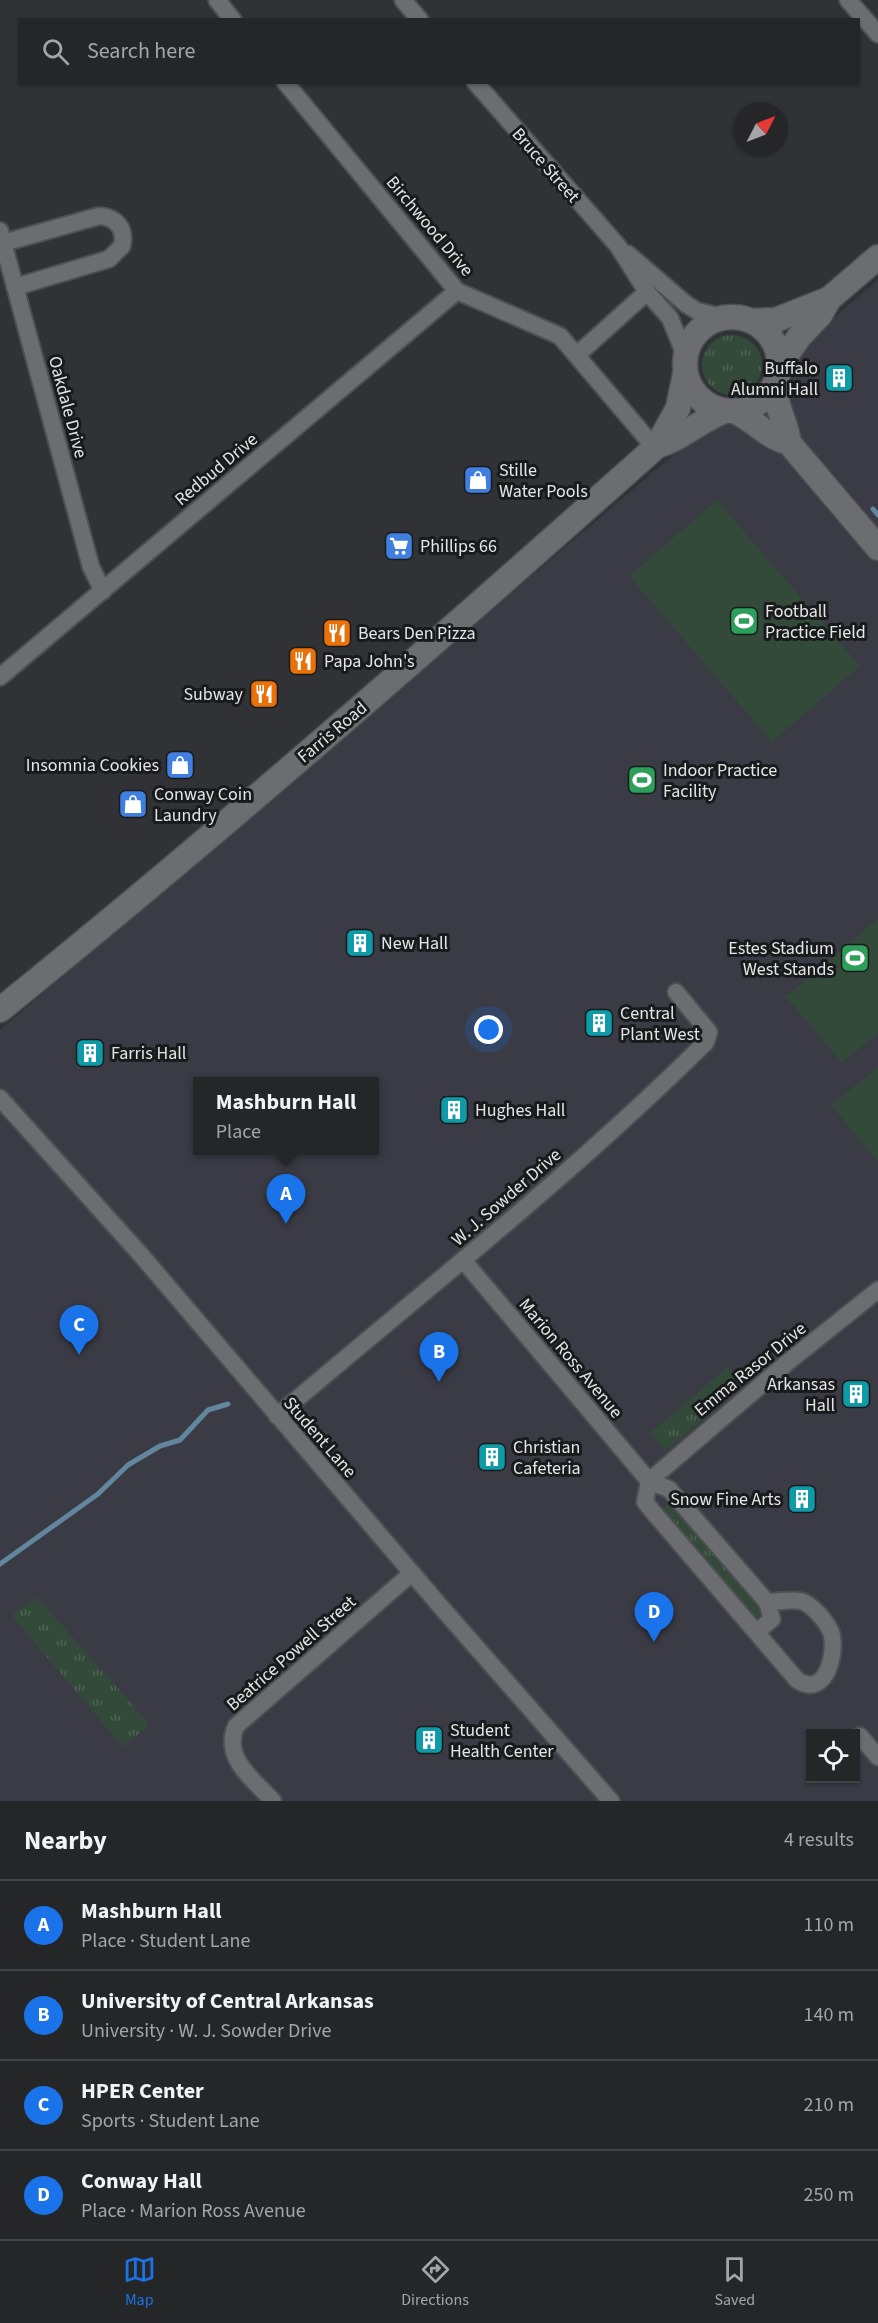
<!DOCTYPE html>
<html lang="en">
<head>
<meta charset="utf-8">
<style>
	:root { --surface:#252628; --page:#313234; --text:#f1f3f6; --muted:#a3a5a8; --line:#424345; --accent:#1a73e8 }
	body { margin:0; font-family:"Source Sans 3",sans-serif; background:var(--page); color:var(--text) }
	.controls { position:absolute; right:18px; bottom:18px; display:grid; overflow:hidden; border-radius:0px; box-shadow:0 2px 4px #0004 }
	.controls button { width:54px; height:54px; display:grid; place-items:center; padding:0; border:0; border-bottom:2px solid var(--line); background:var(--surface); color:var(--text); font:30px sans-serif }
	.compass { position:absolute; left:734px; top:102px; width:54px; height:54px; border-radius:50%; background:var(--surface); box-shadow:0 2px 4px #0004; rotate:48deg }
	.you { position:absolute; left:489px; top:1030px; width:21px; height:21px; margin:-15px; border:4px solid #fff; border-radius:50%; background:#1a73e8; box-shadow:0 0 0 9px #1a73e833 }
	.badge { display:grid; place-items:center; width:39px; height:39px; border-radius:50%; background:var(--accent); color:#fff; font-size:20px; font-weight:700 }
	.pin { position:absolute; translate:-50% -50px; filter:drop-shadow(0 2px 3px #0008) }
	.pin::after { content:''; position:absolute; top:32px; width:21px; height:18px; background:inherit; clip-path:polygon(0 0,100% 0,50% 100%) }
	.popup { position:absolute; left:193px; top:1077px; width:186px; height:78px; box-sizing:border-box; display:grid; place-content:center; border-radius:0px; background:var(--surface); filter:drop-shadow(0 2px 4px #0005); font-size:20px; white-space:nowrap; color:var(--muted) }
	.popup b { font-size:22px; color:var(--text) }
	.popup::after { content:''; position:absolute; left:50%; top:100%; margin-left:-12px; border:12px solid transparent; border-top-color:var(--surface) }
	.list { margin:0; padding:0; list-style:none }
	h2 { display:flex; justify-content:space-between; align-items:center; height:78px; margin:0; padding:0 24px; font-size:26px }
	h2 small { font-size:20px; font-weight:400; color:var(--muted) }
	.list li { display:grid; grid-template-columns:39px 1fr auto; gap:18px; align-items:center; box-sizing:border-box; height:90px; padding:0 24px; border-top:2px solid var(--line) }
	.list b { display:block; font-size:22px; white-space:nowrap }
	.list p { margin:0; font-size:20px; white-space:nowrap; color:var(--muted) }
	.list em { font-size:20px; font-style:normal; color:var(--muted) }
	.icon { flex:none; width:33px; height:33px; fill:none; stroke:currentColor; stroke-width:2; stroke-linecap:round; stroke-linejoin:round }
	.map { position:relative; flex:none; width:878px; height:1801px; overflow:hidden }
	.search { position:absolute; background:var(--surface); box-shadow:0 2px 4px #0004; left:18px; right:18px; top:18px; height:66px; display:flex; align-items:center; gap:15px; box-sizing:border-box; padding:0 21px; border-radius:0px; color:var(--muted); font-size:22px }
	.sheet { height:438px; background:var(--surface) }
	nav { display:flex; justify-content:space-around; align-items:center; box-sizing:border-box; height:84px; border-top:2px solid var(--line); background:var(--surface); font-size:16px; color:var(--muted) }
	nav a { display:grid; justify-items:center; gap:3px }
	nav .on { color:var(--accent) }
	.map>svg:first-child { display:block }
	.built { fill:#3a3b45; fill-rule:evenodd }
	.grass { fill:url(#grass-tufts) }
	.park { fill:#334a3a }
	.lines { fill:none; stroke-linecap:round; stroke-linejoin:round }
	.stream { stroke:#61869d; stroke-width:5 }
	.street-casing { stroke:#4e4f52; stroke-width:20 }
	.secondary-casing { stroke:#4e4f52; stroke-width:27 }
	.street { stroke:#6c6d71; stroke-width:16 }
	.secondary { stroke:#6c6d71; stroke-width:24 }
	.labels { text-anchor:middle; stroke-width:6; stroke-linejoin:round; paint-order:stroke }
	.street-label { font-size:18px; fill:#e4e5e7; stroke:#191a1b }
	.poi-label { font-size:18px; fill:#e4e5e7; stroke:#191a1b; text-anchor:start }
</style>
</head>
<body>
<div class="map">
<svg width="878" height="1801" viewBox="0 0 878 1801">
	<defs>
		<pattern id="grass-tufts" width="24" height="20" patternUnits="userSpaceOnUse" patternTransform="scale(1.5)"><rect width="24" height="20" fill="#334a3a"/><path d="M3 7l-1-3M5 7V3M7 7l1-3M15 17l-1-3M17 17v-4M19 17l1-3" fill="none" stroke="#506456"/></pattern>
	</defs>
	<rect width="100%" height="100%" fill="#313236"/>
	<path class="built" d="M 878,280 L 878,1801 L 0,1801 L 0,1030 ZM 198,1082 L 374,1082 L 374,1150 L 198,1150 ZM 810,1734 L 856,1734 L 856,1778 L 810,1778 Z"/>
	<g class="grass">
		<circle cx="732" cy="365" r="30"/>
		<polygon points="728,1367 743,1385 665,1451 650,1433"/>
		<polygon points="670,1503 762,1609 759,1619 756,1621 659,1512"/>
		<polygon points="34,1599 39,1599 147,1721 147,1727 124,1746 120,1744 14,1618 14,1613"/>
	</g>
	<g class="park">
		<polygon points="717,500 860,666 772,742 629,576"/>
		<polygon points="878,919 878,1033 842,1063 786,997"/>
		<polygon points="878,1067 878,1162 831,1105"/>
	</g>
	<g class="lines">
		<g class="stream">
			<polyline points="873,509 878,515"/>
			<polyline points="0,1564 98,1494 128,1465 160,1446 180,1440 208,1410 228,1404"/>
		</g>
		<g class="street-casing">
			<g id="street">
				<polyline points="217,0 233,20"/>
				<polyline points="403,0 420,20"/>
				<polyline points="848,0 878,34"/>
				<polyline points="285,82 457,291 560,336 655,448"/>
				<polyline points="475,82 618,246 647,292 670,318 685,355"/>
				<polyline points="0,231 91,567 103,591"/>
				<path d="M 3,243 L 99,216 C 116,217 126,228 122,246 L 109,259 L 15,287"/>
				<polyline points="628,254 686,304 697,311 725,318"/>
				<polyline points="578,354 647,292"/>
				<polyline points="0,677 457,291"/>
				<polyline points="0,1098 141,1255 441,1607 611,1801"/>
				<path d="M 463,1260 L 649,1481 L 669,1489 L 767,1602 C 777,1602 790,1599 800,1601 C 811,1603 825,1620 830,1630 C 838,1644 829,1701 797,1680 L 654,1513 L 645,1502 L 649,1481"/>
				<path d="M 277,1416 C 421,1293 571,1176 706,1042 L 709,1032 L 676,992"/>
				<polyline points="649,1481 788,1362 878,1290"/>
				<polyline points="757,1632 772,1619 767,1602"/>
				<polyline points="860,1736 878,1757"/>
				<path d="M 273,1801 C 254,1780 222,1758 236,1726 L 412,1573"/>
			</g>
		</g>
		<g class="secondary-casing">
			<g id="secondary">
				<circle cx="732" cy="364" r="47"/>
				<polyline points="751,321 776,320 829,299"/>
				<polyline points="779,366 799,337 820,315 829,299 878,257"/>
				<path d="M 775,384 C 774,406 787,422 789,443 L 878,548"/>
				<path d="M 736,412 C 755,421 768,438 789,443"/>
				<path d="M 657,446 C 682,439 700,420 725,411"/>
				<path d="M 0,1010 C 224,829 441,638 657,446 L 678,408 L 685,374"/>
			</g>
		</g>
		<use href="#street" class="street"/>
		<use href="#secondary" class="secondary"/>
	</g>
	<defs>
		<g id="building-square" transform="scale(1.5)"><rect x="-9" y="-9" width="18" height="18" rx="4" fill="#0f9aa8" stroke="#191a1b"/><path d="M-4-6H4V6H1V3H-1V6H-4ZM-2.5-4.3h1.7v1.8h-1.7ZM.8-4.3h1.7v1.8H.8ZM-2.5-1h1.7V.8h-1.7ZM.8-1h1.7V.8H.8Z" fill="#fff"/></g>
		<g id="shop-square" transform="scale(1.5)"><rect x="-9" y="-9" width="18" height="18" rx="4" fill="#3f7fe0" stroke="#191a1b"/><path d="M-5-2.5h2.3a2.7 3.5 0 0 1 5.4 0H5L5.5 6h-11ZM-1.5-2.5h3a1.5 2.3 0 0 0-3 0Z" fill="#fff"/></g>
		<g id="supermarket-square" transform="scale(1.5)"><rect x="-9" y="-9" width="18" height="18" rx="4" fill="#3f7fe0" stroke="#191a1b"/><path d="M-6-5.5h2.5l.6 2H6L4.5 2H-2.5L-4.4-4H-6ZM-1.5 3.2a1.3 1.3 0 1 0 .1 0ZM3 3.2a1.3 1.3 0 1 0 .1 0Z" fill="#fff"/></g>
		<g id="stadium-square" transform="scale(1.5)"><rect x="-9" y="-9" width="18" height="18" rx="4" fill="#2e9e5b" stroke="#191a1b"/><path d="M0-5a6.5 5 0 1 0 0 10a6.5 5 0 1 0 0-10ZM-3.5-1.8h7v3.6h-7Z" fill="#fff"/></g>
		<g id="restaurant-square" transform="scale(1.5)"><rect x="-9" y="-9" width="18" height="18" rx="4" fill="#e8710a" stroke="#191a1b"/><path d="M-5-6h1v4h1v-4h1v4h1v-4h1v5L-1.5 .5V6h-2V.5L-5-1ZM5-6V6H3V1.5H1.5Q1.5-4 5-6Z" fill="#fff"/></g>
	</defs>
	<g fill-rule="evenodd">
		<use href="#building-square" x="839" y="378"/>
		<use href="#shop-square" x="478" y="480"/>
		<use href="#supermarket-square" x="399" y="546"/>
		<use href="#stadium-square" x="744" y="621"/>
		<use href="#restaurant-square" x="337" y="633"/>
		<use href="#restaurant-square" x="303" y="661"/>
		<use href="#restaurant-square" x="264" y="694"/>
		<use href="#shop-square" x="180" y="765"/>
		<use href="#stadium-square" x="642" y="780"/>
		<use href="#shop-square" x="133" y="804"/>
		<use href="#building-square" x="360" y="943"/>
		<use href="#stadium-square" x="855" y="958"/>
		<use href="#building-square" x="599" y="1023"/>
		<use href="#building-square" x="90" y="1053"/>
		<use href="#building-square" x="454" y="1110"/>
		<use href="#building-square" x="856" y="1394"/>
		<use href="#building-square" x="492" y="1457"/>
		<use href="#building-square" x="802" y="1499"/>
		<use href="#building-square" x="429" y="1740"/>
	</g>
	<g class="labels">
		<g class="street-label">
			<text transform="translate(546 165) rotate(49)" y="6">Bruce Street</text>
			<text transform="translate(430 226) rotate(50)" y="6">Birchwood Drive</text>
			<text transform="translate(68 407) rotate(75)" y="6">Oakdale Drive</text>
			<text transform="translate(216 469) rotate(-40)" y="6">Redbud Drive</text>
			<text transform="translate(332 732) rotate(-40)" y="6">Farris Road</text>
			<text transform="translate(506 1197) rotate(-41)" y="6">W. J. Sowder Drive</text>
			<text transform="translate(571 1358) rotate(50)" y="6">Marion Ross Avenue</text>
			<text transform="translate(750 1369) rotate(-39)" y="6">Emma Rasor Drive</text>
			<text transform="translate(320 1437) rotate(49)" y="6">Student Lane</text>
			<text transform="translate(291 1653) rotate(-41)" y="6">Beatrice Powell Street</text>
		</g>
		<g class="poi-label">
			<text x="818" y="374" text-anchor="end">Buffalo<tspan x="818" dy="21">Alumni Hall</tspan></text>
			<text x="499" y="476">Stille<tspan x="499" dy="21">Water Pools</tspan></text>
			<text x="420" y="552">Phillips 66</text>
			<text x="765" y="617">Football<tspan x="765" dy="21">Practice Field</tspan></text>
			<text x="358" y="639">Bears Den Pizza</text>
			<text x="324" y="667">Papa John's</text>
			<text x="243" y="700" text-anchor="end">Subway</text>
			<text x="159" y="771" text-anchor="end">Insomnia Cookies</text>
			<text x="663" y="776">Indoor Practice<tspan x="663" dy="21">Facility</tspan></text>
			<text x="154" y="800">Conway Coin<tspan x="154" dy="21">Laundry</tspan></text>
			<text x="381" y="949">New Hall</text>
			<text x="834" y="954" text-anchor="end">Estes Stadium<tspan x="834" dy="21">West Stands</tspan></text>
			<text x="620" y="1019">Central<tspan x="620" dy="21">Plant West</tspan></text>
			<text x="111" y="1059">Farris Hall</text>
			<text x="475" y="1116">Hughes Hall</text>
			<text x="835" y="1390" text-anchor="end">Arkansas<tspan x="835" dy="21">Hall</tspan></text>
			<text x="513" y="1453">Christian<tspan x="513" dy="21">Cafeteria</tspan></text>
			<text x="781" y="1505" text-anchor="end">Snow Fine Arts</text>
			<text x="450" y="1736">Student<tspan x="450" dy="21">Health Center</tspan></text>
		</g>
	</g>
</svg>
<div class="controls">
<button><svg class="icon" aria-label="locate" viewBox="0 0 24 24"><circle cx="12" cy="12" r="6"/><path d="M12 2v4M12 18v4M2 12h4M18 12h4"/></svg></button>
</div>
<svg class="compass" viewBox="-18 -18 36 36"><path d="M0-13l5 13h-10z" fill="#e53935"/><path d="M0 13l5-13h-10z" fill="#a3a5a8"/></svg>
<div class="you"></div>
<div class="pin badge" style="left:286px;top:1224px">A</div>
<div class="popup"><b>Mashburn Hall</b>Place</div>
<div class="pin badge" style="left:439px;top:1382px">B</div>
<div class="pin badge" style="left:79px;top:1355px">C</div>
<div class="pin badge" style="left:654px;top:1642px">D</div>
<div class="search"><svg class="icon" aria-label="search" viewBox="0 0 24 24"><circle cx="10" cy="10" r="6"/><path d="M15 15l6 6"/></svg>Search here</div>
</div>
<section class="sheet">
<h2>Nearby<small>4 results</small></h2>
<ul class="list">
<li><span class="badge">A</span><div><b>Mashburn Hall</b><p>Place · Student Lane</p></div><em>110 m</em></li>
<li><span class="badge">B</span><div><b>University of Central Arkansas</b><p>University · W. J. Sowder Drive</p></div><em>140 m</em></li>
<li><span class="badge">C</span><div><b>HPER Center</b><p>Sports · Student Lane</p></div><em>210 m</em></li>
<li><span class="badge">D</span><div><b>Conway Hall</b><p>Place · Marion Ross Avenue</p></div><em>250 m</em></li>
</ul>
</section>
<nav>
<a class="on"><svg class="icon" aria-label="map" viewBox="0 0 24 24"><path d="M3 6l6-2 6 2 6-2v14l-6 2-6-2-6 2zM9 4v14M15 6v14"/></svg>Map</a>
<a><svg class="icon" aria-label="directions" viewBox="0 0 24 24"><path d="M12 3l9 9-9 9-9-9zM9 14v-3h6M13 9l2 2-2 2"/></svg>Directions</a>
<a><svg class="icon" aria-label="saved" viewBox="0 0 24 24"><path d="M7 4h10v16l-5-4-5 4z"/></svg>Saved</a>
</nav>
</body>
</html>
